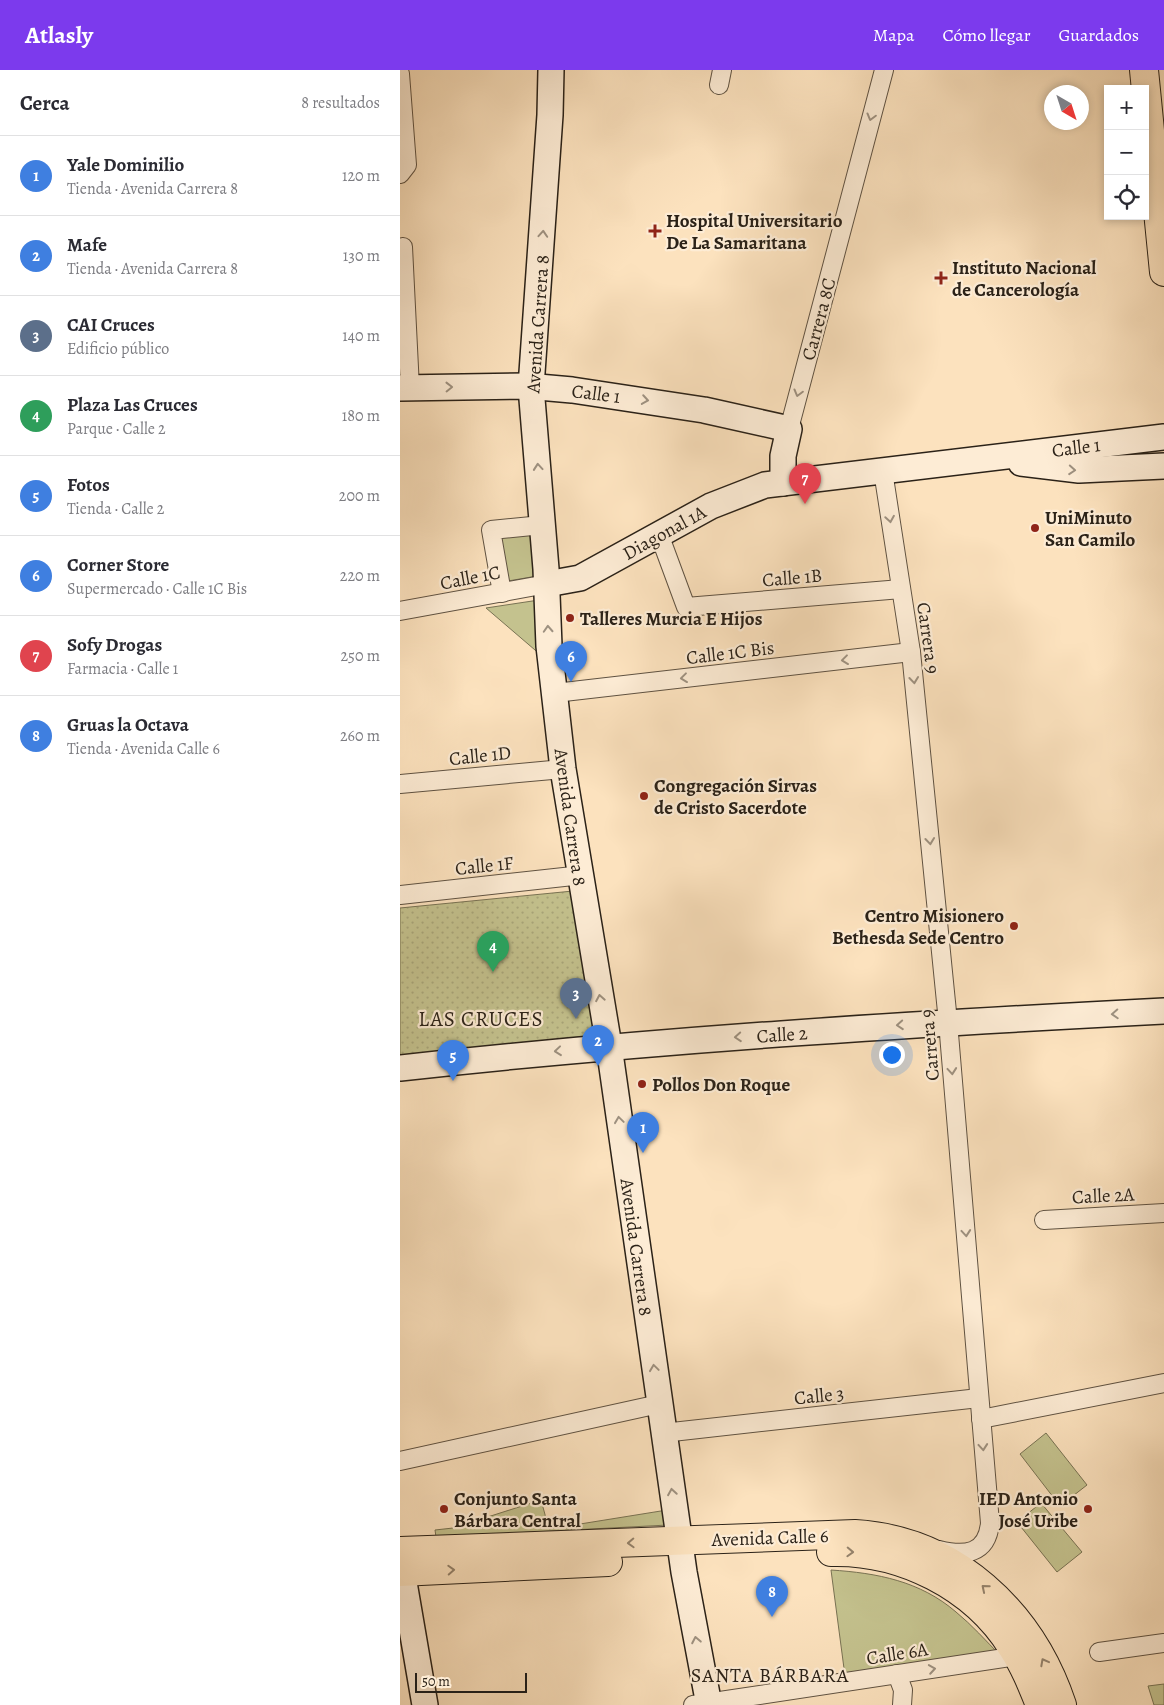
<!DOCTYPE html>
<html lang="es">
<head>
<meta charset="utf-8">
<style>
	:root { --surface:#fff; --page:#f2f2f3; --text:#2b2b33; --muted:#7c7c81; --line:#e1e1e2; --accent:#7c3aed }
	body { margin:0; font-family:Alegreya,serif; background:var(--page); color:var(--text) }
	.controls { position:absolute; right:15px; top:15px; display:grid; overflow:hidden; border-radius:0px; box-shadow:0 2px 8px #0003 }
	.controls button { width:45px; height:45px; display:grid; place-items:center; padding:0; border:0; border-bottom:1px solid var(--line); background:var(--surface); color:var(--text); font:25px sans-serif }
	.compass { position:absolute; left:644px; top:15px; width:45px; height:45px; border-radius:50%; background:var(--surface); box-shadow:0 2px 8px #0003; rotate:141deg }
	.scale { position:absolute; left:15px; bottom:12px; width:112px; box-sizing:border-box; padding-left:5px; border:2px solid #2b2218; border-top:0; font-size:14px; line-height:18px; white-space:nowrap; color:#2b2218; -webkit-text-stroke:4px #fdecd5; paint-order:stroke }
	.you { position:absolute; left:491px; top:984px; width:18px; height:18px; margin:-12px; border:4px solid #fff; border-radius:50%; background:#1a73e8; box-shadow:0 0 0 8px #1a73e833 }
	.badge { display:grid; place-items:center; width:32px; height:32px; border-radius:50%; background:var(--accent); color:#fff; font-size:16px; font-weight:700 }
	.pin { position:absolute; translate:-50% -41px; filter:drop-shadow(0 1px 2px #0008) }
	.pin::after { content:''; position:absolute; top:26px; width:18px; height:15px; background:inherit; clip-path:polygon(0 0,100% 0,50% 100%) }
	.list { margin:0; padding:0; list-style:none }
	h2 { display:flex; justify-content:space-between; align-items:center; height:65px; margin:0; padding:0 20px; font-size:21px }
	h2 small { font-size:16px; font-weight:400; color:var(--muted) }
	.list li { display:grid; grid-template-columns:32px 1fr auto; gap:15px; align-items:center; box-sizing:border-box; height:80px; padding:0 20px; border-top:1px solid var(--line) }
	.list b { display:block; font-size:19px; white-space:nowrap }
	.list p { margin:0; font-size:16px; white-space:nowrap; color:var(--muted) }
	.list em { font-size:16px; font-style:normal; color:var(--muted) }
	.icon { flex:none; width:28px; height:28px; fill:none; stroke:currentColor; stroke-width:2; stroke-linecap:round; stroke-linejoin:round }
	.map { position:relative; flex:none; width:764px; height:1635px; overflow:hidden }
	header { display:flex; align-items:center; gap:30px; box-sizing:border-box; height:70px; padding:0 25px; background:var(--accent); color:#fff }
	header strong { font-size:24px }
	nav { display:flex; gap:28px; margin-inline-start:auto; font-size:18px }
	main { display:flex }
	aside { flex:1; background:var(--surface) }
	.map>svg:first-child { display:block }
	.grass { fill:#c4c28e; stroke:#787253 }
	.park { fill:url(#park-dots); stroke:#787253 }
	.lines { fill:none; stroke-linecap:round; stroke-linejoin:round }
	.street-casing { stroke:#5f5242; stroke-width:20 }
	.secondary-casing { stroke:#2b2218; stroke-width:28 }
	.primary-casing { stroke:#2b2218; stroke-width:30 }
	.street { stroke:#fdecd5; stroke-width:18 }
	.secondary { stroke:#fdecd5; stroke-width:25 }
	.primary { stroke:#fce2be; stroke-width:28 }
	.oneway { stroke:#9e9180 }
	.oneway2 { stroke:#94826b }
	.poi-dot { fill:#8f2418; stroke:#fdecd5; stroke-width:2 }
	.labels { text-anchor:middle; stroke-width:4.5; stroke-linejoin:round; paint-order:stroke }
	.poi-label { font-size:19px; font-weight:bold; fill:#2b2218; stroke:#fdecd5; text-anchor:start }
	.street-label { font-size:19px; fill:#2b2218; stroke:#fdecd5 }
	.neighbourhood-label { font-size:20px; letter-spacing:1px; fill:#2b2218; stroke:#fdecd5 }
	.quarter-label { font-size:21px; letter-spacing:1px; fill:#2b2218; stroke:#fdecd5 }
</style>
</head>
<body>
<header>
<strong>Atlasly</strong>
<nav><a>Mapa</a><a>Cómo llegar</a><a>Guardados</a></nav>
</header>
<main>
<aside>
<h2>Cerca<small>8 resultados</small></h2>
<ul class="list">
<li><span class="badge" style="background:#3f7fe0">1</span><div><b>Yale Dominilio</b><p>Tienda · Avenida Carrera 8</p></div><em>120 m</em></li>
<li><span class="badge" style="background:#3f7fe0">2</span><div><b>Mafe</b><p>Tienda · Avenida Carrera 8</p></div><em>130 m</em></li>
<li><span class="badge" style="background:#5c6f8a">3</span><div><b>CAI Cruces</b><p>Edificio público</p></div><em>140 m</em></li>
<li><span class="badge" style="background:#2e9e5b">4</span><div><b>Plaza Las Cruces</b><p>Parque · Calle 2</p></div><em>180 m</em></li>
<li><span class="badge" style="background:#3f7fe0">5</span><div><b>Fotos</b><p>Tienda · Calle 2</p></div><em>200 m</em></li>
<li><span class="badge" style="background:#3f7fe0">6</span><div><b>Corner Store</b><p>Supermercado · Calle 1C Bis</p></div><em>220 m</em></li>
<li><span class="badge" style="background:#e0444e">7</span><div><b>Sofy Drogas</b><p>Farmacia · Calle 1</p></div><em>250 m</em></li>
<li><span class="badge" style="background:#3f7fe0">8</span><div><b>Gruas la Octava</b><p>Tienda · Avenida Calle 6</p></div><em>260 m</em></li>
</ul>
</aside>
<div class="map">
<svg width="764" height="1635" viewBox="0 0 764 1635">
	<defs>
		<pattern id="park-dots" width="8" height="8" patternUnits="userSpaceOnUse" patternTransform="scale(1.25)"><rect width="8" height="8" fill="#c4c28e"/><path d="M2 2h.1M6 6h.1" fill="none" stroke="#a9a67a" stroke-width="1.8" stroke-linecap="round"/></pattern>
	</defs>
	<rect width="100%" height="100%" fill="#fce2be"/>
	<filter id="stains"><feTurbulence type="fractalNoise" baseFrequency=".004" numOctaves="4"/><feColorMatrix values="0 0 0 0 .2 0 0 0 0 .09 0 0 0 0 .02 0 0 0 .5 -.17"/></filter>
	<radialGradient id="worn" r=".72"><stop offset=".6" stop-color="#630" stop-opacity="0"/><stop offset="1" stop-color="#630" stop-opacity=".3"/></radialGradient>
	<g class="grass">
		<polygon points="134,465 137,506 108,511 101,467"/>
		<polygon points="139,530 142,586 86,538"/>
		<polygon points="646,1363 687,1415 660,1436 620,1384"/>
		<polygon points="141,1430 149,1459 267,1440 268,1455 36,1467 35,1460 53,1458"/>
		<polygon points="641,1433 682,1482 657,1502 617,1452"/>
		<path d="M 431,1500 C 477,1503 520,1511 556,1542 C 572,1555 586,1571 600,1585 L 445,1606 Z"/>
		<polygon points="764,1614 764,1635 754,1635 748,1616"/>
	</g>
	<polygon class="park" points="173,821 196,965 0,987 0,838"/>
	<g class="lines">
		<g class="street-casing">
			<g id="street">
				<polyline points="0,4 7,95 0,104"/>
				<polyline points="319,15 322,0"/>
				<polyline points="3,177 10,318"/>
				<polyline points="389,359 484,0"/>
				<path d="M 483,401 L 511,582 L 548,952 L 590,1453 C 587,1485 564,1486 539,1480"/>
				<polyline points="259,464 286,537 501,519"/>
				<polyline points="102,523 91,460 142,455"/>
				<polyline points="0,541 147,514"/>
				<polyline points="155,623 511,582"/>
				<polyline points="0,714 163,699"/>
				<polyline points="0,825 173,806"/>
				<polyline points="644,1150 764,1143"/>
				<polyline points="581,1349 764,1313"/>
				<polyline points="263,1363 579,1328"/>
				<polyline points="0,1391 259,1334"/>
				<polyline points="699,1582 764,1573"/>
				<polyline points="497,1604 503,1620 502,1635"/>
				<polyline points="293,1635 618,1586"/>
			</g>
		</g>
		<g class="secondary-casing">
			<g id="secondary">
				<polyline points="151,0 150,45 131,317 146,499 149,576 163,699 209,976 284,1502 309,1635"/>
				<polyline points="0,318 127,316 172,320 304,340 389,359 383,386 383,413"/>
				<polyline points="621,393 679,400 764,396"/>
				<polyline points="147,514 180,508 311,436 365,415 764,367"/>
				<path d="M 0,998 C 254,970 509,954 764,941"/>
				<polyline points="0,1489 25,1635"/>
			</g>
		</g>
		<g class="primary-casing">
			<g id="primary">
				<polyline points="744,0 764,202"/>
				<path d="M 0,1481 L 455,1464 C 555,1470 631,1542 662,1635"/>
				<path d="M 431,1482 C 501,1480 574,1516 612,1577 C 624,1595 632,1615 640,1635"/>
				<polyline points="0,1502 208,1492"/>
			</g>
		</g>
		<use href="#street" class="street"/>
		<use href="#secondary" class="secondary"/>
		<use href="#primary" class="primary"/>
	</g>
	<defs><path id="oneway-chevron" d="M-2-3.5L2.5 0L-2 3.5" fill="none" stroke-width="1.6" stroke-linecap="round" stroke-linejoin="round" transform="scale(1.25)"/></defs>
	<g class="oneway">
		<use href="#oneway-chevron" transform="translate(471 47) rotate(105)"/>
		<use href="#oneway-chevron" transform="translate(143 164) rotate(-86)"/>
		<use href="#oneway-chevron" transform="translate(49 317) rotate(-1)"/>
		<use href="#oneway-chevron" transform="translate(398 323) rotate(105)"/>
		<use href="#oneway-chevron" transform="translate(245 330) rotate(9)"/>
		<use href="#oneway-chevron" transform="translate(138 397) rotate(-95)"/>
		<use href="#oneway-chevron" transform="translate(672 400) rotate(4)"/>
		<use href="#oneway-chevron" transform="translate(490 449) rotate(81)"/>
		<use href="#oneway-chevron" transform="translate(148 559) rotate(-93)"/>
		<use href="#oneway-chevron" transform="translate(445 590) rotate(173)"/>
		<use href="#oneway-chevron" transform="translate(284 608) rotate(173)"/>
		<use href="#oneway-chevron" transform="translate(514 610) rotate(84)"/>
		<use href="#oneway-chevron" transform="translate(530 771) rotate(84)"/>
		<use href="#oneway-chevron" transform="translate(200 928) rotate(-100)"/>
		<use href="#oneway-chevron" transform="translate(715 944) rotate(177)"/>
		<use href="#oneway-chevron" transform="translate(500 955) rotate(176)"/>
		<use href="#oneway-chevron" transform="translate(338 967) rotate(176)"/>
		<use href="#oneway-chevron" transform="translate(158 981) rotate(174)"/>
		<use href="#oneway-chevron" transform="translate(552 1001) rotate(85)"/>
		<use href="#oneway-chevron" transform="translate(219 1050) rotate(-98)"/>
		<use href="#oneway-chevron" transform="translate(566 1163) rotate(85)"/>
		<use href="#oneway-chevron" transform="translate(254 1298) rotate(-98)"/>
		<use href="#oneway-chevron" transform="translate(583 1377) rotate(85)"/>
		<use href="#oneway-chevron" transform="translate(272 1422) rotate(-99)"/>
		<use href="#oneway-chevron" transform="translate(296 1570) rotate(-101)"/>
		<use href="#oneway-chevron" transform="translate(532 1599) rotate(-9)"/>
	</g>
	<g class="oneway2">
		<use href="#oneway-chevron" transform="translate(231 1473) rotate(178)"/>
		<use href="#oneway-chevron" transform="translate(450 1482) rotate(2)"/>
		<use href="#oneway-chevron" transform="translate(51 1500) rotate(-3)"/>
		<use href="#oneway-chevron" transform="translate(585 1518) rotate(-140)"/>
		<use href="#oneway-chevron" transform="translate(644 1592) rotate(-118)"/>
	</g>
	<g class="poi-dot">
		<path d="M252.5 153.5h5v5h5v5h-5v5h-5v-5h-5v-5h5z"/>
		<path d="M538.5 200.5h5v5h5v5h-5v5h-5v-5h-5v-5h5z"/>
		<circle cx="635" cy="458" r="5"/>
		<circle cx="170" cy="548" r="5"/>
		<circle cx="244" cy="726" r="5"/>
		<circle cx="614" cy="856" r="5"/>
		<circle cx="242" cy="1014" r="5"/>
		<circle cx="44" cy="1439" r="5"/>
		<circle cx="688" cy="1439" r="5"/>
	</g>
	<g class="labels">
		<g class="poi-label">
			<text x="266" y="157">Hospital Universitario<tspan x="266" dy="22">De La Samaritana</tspan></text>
			<text x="552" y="204">Instituto Nacional<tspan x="552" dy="22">de Cancerología</tspan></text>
			<text x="645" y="454">UniMinuto<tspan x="645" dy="22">San Camilo</tspan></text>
			<text x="180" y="555">Talleres Murcia E Hijos</text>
			<text x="254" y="722">Congregación Sirvas<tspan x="254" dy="22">de Cristo Sacerdote</tspan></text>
			<text x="604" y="852" text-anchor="end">Centro Misionero<tspan x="604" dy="22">Bethesda Sede Centro</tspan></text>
			<text x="252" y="1021">Pollos Don Roque</text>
			<text x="54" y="1435">Conjunto Santa<tspan x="54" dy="22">Bárbara Central</tspan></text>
			<text x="678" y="1435" text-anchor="end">IED Antonio<tspan x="678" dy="22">José Uribe</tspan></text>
		</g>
		<g class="street-label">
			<text transform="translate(418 249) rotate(-75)" y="7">Carrera 8C</text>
			<text transform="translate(137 254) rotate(-86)" y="7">Avenida Carrera 8</text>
			<text transform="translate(196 323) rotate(7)" y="7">Calle 1</text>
			<text transform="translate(676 377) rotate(-7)" y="7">Calle 1</text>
			<text transform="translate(264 462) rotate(-29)" y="7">Diagonal 1A</text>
			<text transform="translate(70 507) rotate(-11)" y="7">Calle 1C</text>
			<text transform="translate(392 507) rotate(-5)" y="7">Calle 1B</text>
			<text transform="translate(529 568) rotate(82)" y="7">Carrera 9</text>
			<text transform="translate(330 582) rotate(-7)" y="7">Calle 1C Bis</text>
			<text transform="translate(80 685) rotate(-6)" y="7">Calle 1D</text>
			<text transform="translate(171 747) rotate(82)" y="7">Avenida Carrera 8</text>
			<text transform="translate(84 795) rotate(-6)" y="7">Calle 1F</text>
			<text transform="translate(382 964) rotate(-4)" y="7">Calle 2</text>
			<text transform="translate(529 975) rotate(-95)" y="7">Carrera 9</text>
			<text transform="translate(703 1125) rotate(-3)" y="7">Calle 2A</text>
			<text transform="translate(237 1177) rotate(82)" y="7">Avenida Carrera 8</text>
			<text transform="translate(419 1325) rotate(-6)" y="7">Calle 3</text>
			<text transform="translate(370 1467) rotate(-2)" y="7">Avenida Calle 6</text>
			<text transform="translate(497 1583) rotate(-9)" y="7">Calle 6A</text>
		</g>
		<g class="neighbourhood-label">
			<text x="370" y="1612">SANTA BÁRBARA</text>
		</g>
		<g class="quarter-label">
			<text x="81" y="956">LAS CRUCES</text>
		</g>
	</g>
	<rect width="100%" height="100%" filter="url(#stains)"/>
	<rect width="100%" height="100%" fill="url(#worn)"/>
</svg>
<div class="controls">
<button>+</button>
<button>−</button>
<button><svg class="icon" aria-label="locate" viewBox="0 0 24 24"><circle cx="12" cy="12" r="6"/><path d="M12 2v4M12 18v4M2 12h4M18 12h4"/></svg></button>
</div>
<svg class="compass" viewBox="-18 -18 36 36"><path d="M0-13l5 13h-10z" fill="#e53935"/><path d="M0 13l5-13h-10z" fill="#7c7c81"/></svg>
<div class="scale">50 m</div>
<div class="you"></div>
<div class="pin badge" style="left:243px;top:1083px;background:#3f7fe0">1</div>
<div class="pin badge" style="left:198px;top:996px;background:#3f7fe0">2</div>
<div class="pin badge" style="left:176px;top:949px;background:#5c6f8a">3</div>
<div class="pin badge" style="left:93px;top:902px;background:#2e9e5b">4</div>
<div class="pin badge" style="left:53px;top:1011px;background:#3f7fe0">5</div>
<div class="pin badge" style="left:171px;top:612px;background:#3f7fe0">6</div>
<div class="pin badge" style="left:405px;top:434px;background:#e0444e">7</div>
<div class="pin badge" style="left:372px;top:1547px;background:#3f7fe0">8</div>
</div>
</main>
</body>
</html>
